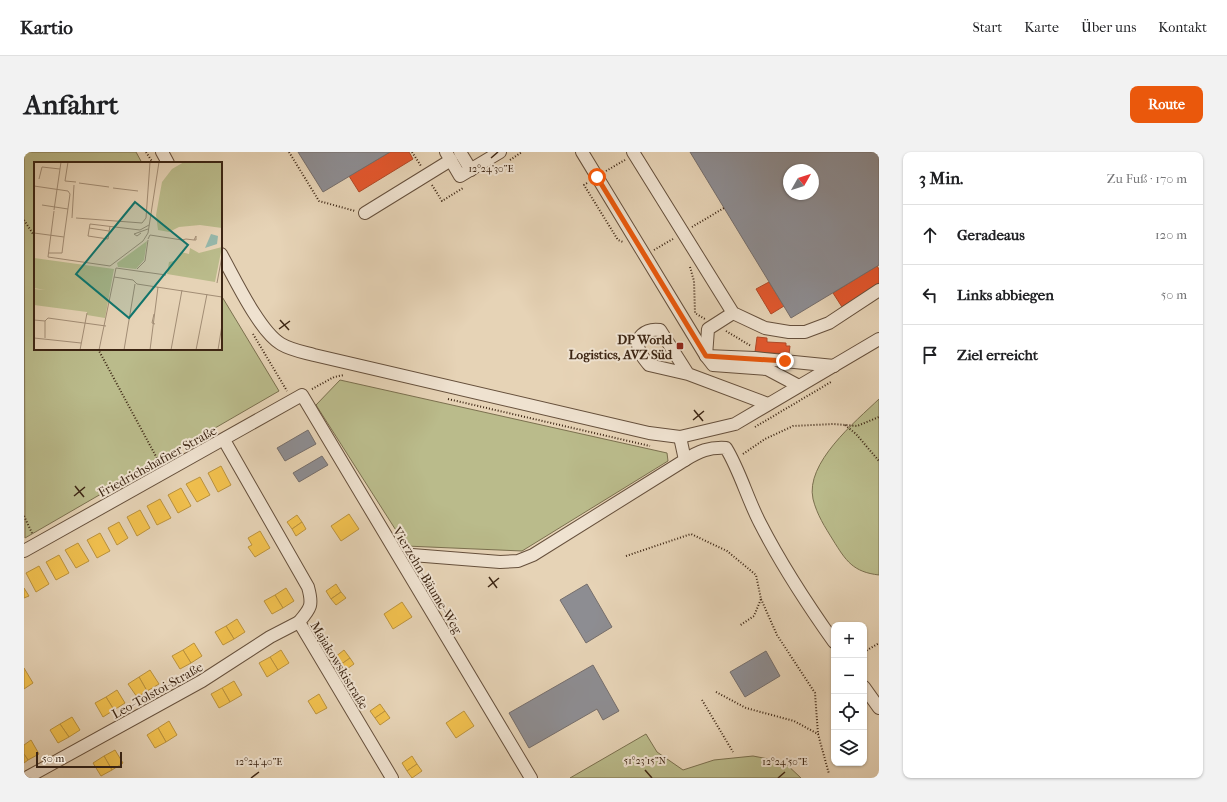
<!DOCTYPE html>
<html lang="de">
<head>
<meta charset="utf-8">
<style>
	:root { --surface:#fff; --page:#f2f2f2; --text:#202124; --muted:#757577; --line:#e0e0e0; --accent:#ea580c }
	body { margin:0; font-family:"IM FELL French Canon",serif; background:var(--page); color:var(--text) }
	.controls { position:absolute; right:12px; bottom:12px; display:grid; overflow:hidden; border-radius:8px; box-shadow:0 1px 3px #0004 }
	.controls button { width:36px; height:36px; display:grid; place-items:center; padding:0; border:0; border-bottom:1px solid var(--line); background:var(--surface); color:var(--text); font:20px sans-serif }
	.compass { position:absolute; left:759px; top:12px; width:36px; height:36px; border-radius:50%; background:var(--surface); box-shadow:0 1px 3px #0004; rotate:51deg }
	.scale { position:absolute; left:12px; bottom:10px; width:86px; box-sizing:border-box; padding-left:4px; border:2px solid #3c2513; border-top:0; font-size:11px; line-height:14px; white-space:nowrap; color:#3c2513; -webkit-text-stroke:3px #efe2d0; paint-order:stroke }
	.stop { position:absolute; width:12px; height:12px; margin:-9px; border:3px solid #ea580c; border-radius:50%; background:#fff }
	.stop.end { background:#ea580c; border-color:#fff; box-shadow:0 1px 4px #0008 }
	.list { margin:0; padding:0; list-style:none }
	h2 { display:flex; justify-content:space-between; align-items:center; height:52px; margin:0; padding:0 16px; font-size:17px }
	h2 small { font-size:13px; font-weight:400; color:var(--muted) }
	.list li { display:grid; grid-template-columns:26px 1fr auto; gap:12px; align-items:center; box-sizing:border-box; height:60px; padding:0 16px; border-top:1px solid var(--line) }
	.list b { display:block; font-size:15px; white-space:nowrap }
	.list em { font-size:13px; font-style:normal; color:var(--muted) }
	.icon { flex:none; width:22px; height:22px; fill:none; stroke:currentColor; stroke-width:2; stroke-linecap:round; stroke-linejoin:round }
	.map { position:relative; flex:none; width:855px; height:626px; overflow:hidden; border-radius:8px }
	header { display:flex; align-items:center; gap:24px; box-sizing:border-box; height:56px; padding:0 20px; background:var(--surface); border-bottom:1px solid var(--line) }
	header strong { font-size:19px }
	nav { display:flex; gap:22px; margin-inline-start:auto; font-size:14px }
	.intro { display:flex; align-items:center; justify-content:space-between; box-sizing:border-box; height:96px; padding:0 24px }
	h1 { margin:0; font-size:28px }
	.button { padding:10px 18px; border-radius:8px; background:var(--accent); color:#fff; font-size:14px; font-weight:700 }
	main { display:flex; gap:24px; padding:0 24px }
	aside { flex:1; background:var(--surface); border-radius:8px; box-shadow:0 1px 3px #0004 }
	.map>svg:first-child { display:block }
	.green { fill:#babb8b; stroke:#7b704f }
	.homes { fill:#f2c14e; stroke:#bb923c }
	.shops { fill:#e4572e; stroke:#b24826 }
	.industry { fill:#8d8d92; stroke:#756e6c; fill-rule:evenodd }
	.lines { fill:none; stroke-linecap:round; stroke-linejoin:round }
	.minor-casing { stroke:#66503c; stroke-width:14 }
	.path { stroke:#3c2513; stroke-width:2; stroke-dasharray:1 2; stroke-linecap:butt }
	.minor { stroke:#efe2d0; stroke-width:12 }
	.route { stroke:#ea580c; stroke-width:5 }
	.ticks { fill:none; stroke:#3c2513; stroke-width:1.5 }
	.poi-dot { fill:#8f2418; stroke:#efe2d0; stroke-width:1.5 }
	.labels { text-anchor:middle; stroke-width:4; stroke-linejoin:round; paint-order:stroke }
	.poi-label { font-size:13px; font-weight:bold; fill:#3c2513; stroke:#efe2d0; text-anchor:end }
	.street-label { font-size:13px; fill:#3c2513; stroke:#efe2d0 }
	.inset-road { fill:none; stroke:#a28d75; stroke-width:1 }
	.view { fill:#0f766e; fill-opacity:0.15; stroke:#0f766e; stroke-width:2 }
	.inset-edge { fill:none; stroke:#3c2513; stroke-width:2 }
	.ticks-label { font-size:10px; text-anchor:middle; fill:#3c2513; stroke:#efe2d0; stroke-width:4; stroke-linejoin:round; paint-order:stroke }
</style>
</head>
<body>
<header>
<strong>Kartio</strong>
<nav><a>Start</a><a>Karte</a><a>Über uns</a><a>Kontakt</a></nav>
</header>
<div class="intro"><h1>Anfahrt</h1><a class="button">Route</a></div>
<main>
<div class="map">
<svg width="855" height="626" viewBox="0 0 855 626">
	<rect width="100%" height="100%" fill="#e6d3b6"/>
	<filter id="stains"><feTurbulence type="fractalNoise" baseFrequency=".005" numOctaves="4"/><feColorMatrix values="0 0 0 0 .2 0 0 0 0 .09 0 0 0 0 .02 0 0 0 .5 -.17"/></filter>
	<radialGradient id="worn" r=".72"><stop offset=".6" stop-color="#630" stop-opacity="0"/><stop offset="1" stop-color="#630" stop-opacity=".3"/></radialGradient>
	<g class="green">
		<polygon points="0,0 112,0 118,11 11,11 11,197 197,197 197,143 255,239 1,386"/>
		<polygon points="316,228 643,301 644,309 498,399 382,394 292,253"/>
		<path d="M 855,247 L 855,423 C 829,420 822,409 809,388 C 801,375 793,363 789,347 C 781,311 831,270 855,247 Z"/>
		<polygon points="622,582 633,600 659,618 690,608 729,604 760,610 777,626 546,626"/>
	</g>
	<g class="homes">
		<polygon points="197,314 207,333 194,340 184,321"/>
		<polygon points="176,325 186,343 173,350 162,332"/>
		<polygon points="157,336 167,354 154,361 144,343"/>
		<polygon points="136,347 147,366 133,373 123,354"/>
		<polygon points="116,358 126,376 113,384 103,365"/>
		<polygon points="325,362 335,377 317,389 307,374"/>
		<polygon points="273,363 278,370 268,377 263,370"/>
		<polygon points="95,370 104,386 93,393 84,376"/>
		<polygon points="278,370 282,377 272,384 268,377"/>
		<polygon points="236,379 246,396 231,405 224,395 228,393 224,386"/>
		<polygon points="76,381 86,399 73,406 63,388"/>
		<polygon points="54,391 65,409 52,416 41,398"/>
		<polygon points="35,403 45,421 32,428 22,410"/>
		<polygon points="15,414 25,432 12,440 2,421"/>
		<polygon points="312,432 317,440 307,447 302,439"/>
		<polygon points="0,436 5,444 0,446"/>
		<polygon points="262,436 270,449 259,456 251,443"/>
		<polygon points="317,440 322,446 312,453 307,447"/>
		<polygon points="251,443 259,456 248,462 240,449"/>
		<polygon points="378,450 388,465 369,477 360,462"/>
		<polygon points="213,467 221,480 210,487 202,474"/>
		<polygon points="202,474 210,487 199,493 191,480"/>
		<polygon points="170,491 178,504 167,511 159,498"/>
		<polygon points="159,498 167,511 156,517 148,504"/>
		<polygon points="257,498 265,511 254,518 246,505"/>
		<polygon points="320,498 326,506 316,513 311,505"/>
		<polygon points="246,505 254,518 243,525 235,511"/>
		<polygon points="326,506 330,512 320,519 316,513"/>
		<polygon points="0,516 9,531 0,537"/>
		<polygon points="126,518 135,532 123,539 115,525"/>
		<polygon points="115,525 123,539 113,545 104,532"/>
		<polygon points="210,529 218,543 206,550 198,536"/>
		<polygon points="198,536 206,550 195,556 187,542"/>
		<polygon points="93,538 101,551 90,558 82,545"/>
		<polygon points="295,542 303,556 292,562 284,549"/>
		<polygon points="82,545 90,558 79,565 71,551"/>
		<polygon points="356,552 361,559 351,566 346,559"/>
		<polygon points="361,559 366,566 356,573 351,566"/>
		<polygon points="440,559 450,574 432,586 422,571"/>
		<polygon points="48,565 56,578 45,585 36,572"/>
		<polygon points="145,569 153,583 142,590 134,576"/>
		<polygon points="36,572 45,585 34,591 26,578"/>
		<polygon points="134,576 142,590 131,596 123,583"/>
		<polygon points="7,588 15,602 4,608 0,602 0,593"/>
		<polygon points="91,598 99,611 88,618 80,604"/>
		<polygon points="0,602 4,608 0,611"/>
		<polygon points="80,604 88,618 77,624 69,611"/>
		<polygon points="388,604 393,612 383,619 378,611"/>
		<polygon points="393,612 398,619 388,626 383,619"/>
	</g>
	<g class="shops">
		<polygon points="366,0 385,0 389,7 335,40 325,24"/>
		<polygon points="853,114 855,117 855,132 818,155 809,141"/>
		<polygon points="745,130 760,154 747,162 732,137"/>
		<polygon points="733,185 743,186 743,190 762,191 762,194 766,194 765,202 731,200"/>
	</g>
	<g class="industry">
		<polygon points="274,0 366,0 299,40"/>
		<path d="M 666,0 L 855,0 L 855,113 L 767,166 ZM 765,18 L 789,18 L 789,42 L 765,42 Z"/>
		<polygon points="284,278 292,292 261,309 253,296"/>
		<polygon points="298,304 304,313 275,330 269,321"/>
		<polygon points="563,432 588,475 562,491 536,448"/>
		<polygon points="742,499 756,524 721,545 706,520"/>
		<polygon points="569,513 595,559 579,568 573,557 505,596 485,561"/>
	</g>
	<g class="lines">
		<g class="minor-casing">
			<g id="minor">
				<polyline points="138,0 144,11"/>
				<polyline points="422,0 436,24 476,0"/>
				<polyline points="436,0 447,18"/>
				<polyline points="558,0 682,204 689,213 743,217 775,234"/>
				<polyline points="609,0 709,161 741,176 765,180 781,180 805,171 855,138"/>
				<polyline points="341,61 427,8"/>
				<path d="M 197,102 C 210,125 235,179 257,192 C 267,198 279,200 290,203 L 625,281 L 656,285 L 711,272 L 855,187"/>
				<polyline points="682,204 731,206 810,214"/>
				<polyline points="682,204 684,177 709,161"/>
				<path d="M 664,222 L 625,213 C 622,209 618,205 616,200 C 609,185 622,176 636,178 L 664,222 L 744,252"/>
				<path d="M 200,288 L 284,435 C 289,453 287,456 275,470 L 368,626"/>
				<path d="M 661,308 C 675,299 685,295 702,296 C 716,319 723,346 736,371 C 757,412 783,452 810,490"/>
				<polyline points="0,399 278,243 507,626"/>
				<polyline points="388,403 476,410 494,409 509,403 661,308 656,285"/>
				<polyline points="840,535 855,556"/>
				<polyline points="2,626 178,529 246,485 275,470"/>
			</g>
		</g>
		<g class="path">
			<polyline points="122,0 129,11"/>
			<polyline points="265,0 295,49 331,59"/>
			<polyline points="388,0 397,14"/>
			<polyline points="486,8 498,0"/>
			<polyline points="582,19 601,8"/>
			<polyline points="563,31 560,33 594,88 599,90"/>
			<polyline points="408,33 418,49 439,36"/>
			<polyline points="0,68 11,85"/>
			<polyline points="668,75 700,56"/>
			<polyline points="630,98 649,87"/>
			<polyline points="666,115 670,129 671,161 681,167"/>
			<polyline points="702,179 727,194"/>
			<polyline points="229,182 263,239"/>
			<polyline points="74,197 135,310"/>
			<polyline points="288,237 310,225 320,223"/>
			<polyline points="424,247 626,294"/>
			<polyline points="821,273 832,282 855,309"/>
			<polyline points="731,275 807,230"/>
			<polyline points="719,302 741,287 769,274 809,272 833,274 855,265"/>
			<polyline points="0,364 8,381"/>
			<polyline points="602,404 667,382 703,399 732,423 737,447 730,464 715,474"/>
			<polyline points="737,447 753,483 791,541 794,582"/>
			<polyline points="840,500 855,491"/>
			<polyline points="692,540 722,556 770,569 794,582 805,622"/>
			<polyline points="678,548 709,600"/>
		</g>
		<use href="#minor" class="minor"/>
	</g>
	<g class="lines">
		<polyline class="route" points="573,25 682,204 761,209"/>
	</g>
	<path class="ticks" d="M 467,6 L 474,0M 256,168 L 265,178M 255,177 L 266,169M 670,258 L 679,269M 669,268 L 680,259M 51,334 L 60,345M 50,344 L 61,335M 465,425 L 473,436M 464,435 L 475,426M 621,618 L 628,626M 227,626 L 235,620M 754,626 L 761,620"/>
	<rect class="poi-dot" x="652" y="190" width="8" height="8" rx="2"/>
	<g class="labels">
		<g class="poi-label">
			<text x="648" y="192">DP World<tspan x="648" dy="15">Logistics, AVZ Süd</tspan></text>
		</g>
		<g class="street-label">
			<text transform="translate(133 309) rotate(-29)" y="5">Friedrichshafner Straße</text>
			<text transform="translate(404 428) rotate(59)" y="5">Vierzehn-Bäume-Weg</text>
			<text transform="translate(316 513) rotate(59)" y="5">Majakowskistraße</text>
			<text transform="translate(133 538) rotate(-29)" y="5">Leo-Tolstoi-Straße</text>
		</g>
	</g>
	<g transform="translate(10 10)">
		<rect width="188" height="188" fill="#e6d3b6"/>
		<path d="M 150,0 L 188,1 L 188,66 L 166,63 L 145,65 L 135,70 L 124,68 L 122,53 L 128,20 L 138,7 ZM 113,79 L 110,98 L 102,107 L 84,105 L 83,101 ZM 188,85 L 181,120 L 133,112 L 135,100 L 140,99 L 147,90 L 155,92 L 156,86 L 165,91 ZM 0,96 L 80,107 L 71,156 L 53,153 L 53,150 L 0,143 L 0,127 L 11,128 L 0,126 Z" fill="#babb8b"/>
		<path d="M 177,72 L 184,74 L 183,82 L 171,86 Z" fill="#96b8ab"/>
		<path class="inset-road" d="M 34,0 L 31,19 L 42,20M 5,17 L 8,5 L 26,7M 45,21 L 75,25M 0,24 L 34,29 L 36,32 L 30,75 L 0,71M 79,26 L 104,29M 8,43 L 34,47M 20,48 L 27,0M 20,49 L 14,95 L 76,104 L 109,79 L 114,71 L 125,0M 38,56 L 40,23M 42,56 L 108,61 L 112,56 L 116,0M 56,62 L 106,68 L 115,63M 56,62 L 54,74 L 74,77 L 76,64M 55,66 L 75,69M 107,71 L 103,74 L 100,72 L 114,67M 114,77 L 116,73 L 148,78 L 152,77 L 160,78 L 162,78 L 162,74 L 160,78M 15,91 L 28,91 L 30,75M 103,107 L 111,99 L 114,78M 80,115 L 99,118 L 103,122 L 188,135M 183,121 L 188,94M 120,152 L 118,161 L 121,162M 0,158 L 11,159 L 14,156 L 72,164M 0,176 L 47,181M 11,176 L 11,159M 46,188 L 53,151M 65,188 L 82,106 L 132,113M 90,188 L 101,122M 116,188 L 124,125M 137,188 L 148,128M 162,188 L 173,132M 184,188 L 188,163"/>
		<path class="view" d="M 101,40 L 154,83 L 95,156 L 42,112 Z"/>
		<rect width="188" height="188" class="inset-edge"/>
	</g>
	<g class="ticks-label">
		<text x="467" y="20">12°24'30"E</text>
		<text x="621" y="612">51°23'15"N</text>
		<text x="235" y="613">12°24'40"E</text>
		<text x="761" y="613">12°24'50"E</text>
	</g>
	<rect width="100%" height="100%" filter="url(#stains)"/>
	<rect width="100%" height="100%" fill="url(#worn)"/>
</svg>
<div class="controls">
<button>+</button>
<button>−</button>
<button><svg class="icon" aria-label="locate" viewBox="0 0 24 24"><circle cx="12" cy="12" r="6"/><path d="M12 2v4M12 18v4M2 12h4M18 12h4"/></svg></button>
<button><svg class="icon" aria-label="layers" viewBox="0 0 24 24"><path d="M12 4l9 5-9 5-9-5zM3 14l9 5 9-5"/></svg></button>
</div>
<svg class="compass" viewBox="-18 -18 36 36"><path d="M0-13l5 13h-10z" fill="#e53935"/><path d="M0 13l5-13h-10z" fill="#757577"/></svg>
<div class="scale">50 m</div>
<div class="stop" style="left:573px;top:25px"></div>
<div class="stop end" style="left:761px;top:209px"></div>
</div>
<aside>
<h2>3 Min.<small>Zu Fuß · 170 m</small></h2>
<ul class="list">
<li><svg class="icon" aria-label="ahead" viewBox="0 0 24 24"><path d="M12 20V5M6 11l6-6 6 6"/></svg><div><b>Geradeaus</b></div><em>120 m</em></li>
<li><svg class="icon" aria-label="left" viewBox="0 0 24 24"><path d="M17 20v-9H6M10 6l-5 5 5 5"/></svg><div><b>Links abbiegen</b></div><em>50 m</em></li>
<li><svg class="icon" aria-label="arrive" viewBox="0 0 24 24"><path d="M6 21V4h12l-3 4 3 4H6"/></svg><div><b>Ziel erreicht</b></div></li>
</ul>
</aside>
</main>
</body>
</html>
